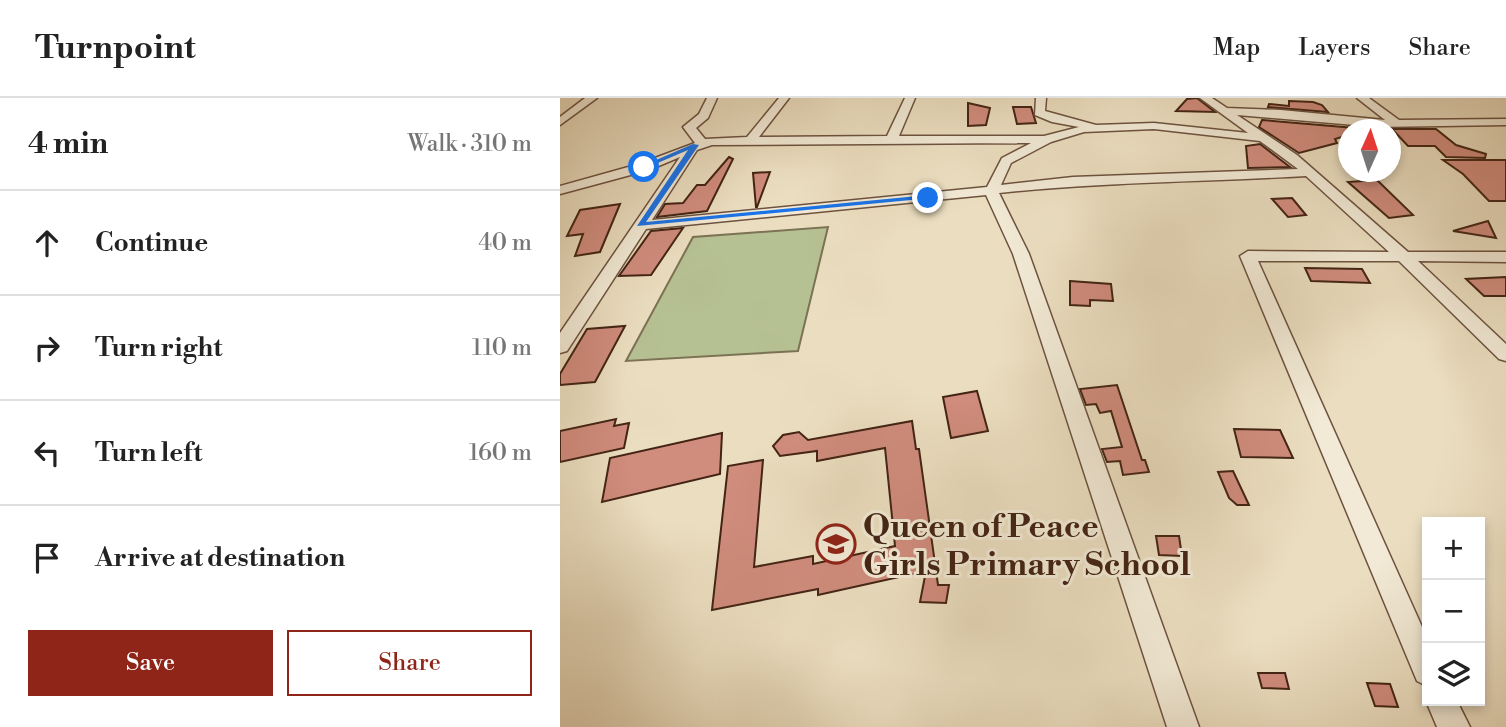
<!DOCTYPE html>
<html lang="en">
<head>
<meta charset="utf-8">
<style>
	:root { --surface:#fff; --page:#f2f2f2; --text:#222; --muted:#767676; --line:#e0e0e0; --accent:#8f2418 }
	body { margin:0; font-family:"Libre Bodoni",serif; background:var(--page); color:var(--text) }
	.controls { position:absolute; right:21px; bottom:21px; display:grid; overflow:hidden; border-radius:0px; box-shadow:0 4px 10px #0003 }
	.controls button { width:63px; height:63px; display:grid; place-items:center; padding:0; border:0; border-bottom:2px solid var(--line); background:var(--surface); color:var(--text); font:35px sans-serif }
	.compass { position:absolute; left:778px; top:21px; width:63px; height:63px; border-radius:50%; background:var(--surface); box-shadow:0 4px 10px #0003; rotate:3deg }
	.stop { position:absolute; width:21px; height:21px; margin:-16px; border:5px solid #1a73e8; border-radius:50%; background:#fff }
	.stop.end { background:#1a73e8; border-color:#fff; box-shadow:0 2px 7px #0008 }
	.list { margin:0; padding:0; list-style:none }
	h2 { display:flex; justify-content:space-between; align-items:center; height:91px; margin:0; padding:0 28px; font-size:30px }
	h2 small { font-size:23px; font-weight:400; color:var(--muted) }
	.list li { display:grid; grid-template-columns:46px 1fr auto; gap:21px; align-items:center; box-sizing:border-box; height:105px; padding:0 28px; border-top:2px solid var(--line) }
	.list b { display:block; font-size:26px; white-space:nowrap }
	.list em { font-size:23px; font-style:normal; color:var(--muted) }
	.actions { display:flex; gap:14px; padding:21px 28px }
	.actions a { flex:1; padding:16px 0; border:2px solid var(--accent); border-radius:0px; text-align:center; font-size:24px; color:var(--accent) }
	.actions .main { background:var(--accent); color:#fff }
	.icon { flex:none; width:38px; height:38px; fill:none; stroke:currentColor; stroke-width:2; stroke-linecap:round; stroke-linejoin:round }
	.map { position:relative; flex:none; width:946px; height:629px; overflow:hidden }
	header { display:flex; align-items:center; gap:42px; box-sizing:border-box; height:98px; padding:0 35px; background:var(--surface); border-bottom:2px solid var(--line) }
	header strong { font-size:33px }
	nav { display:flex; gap:38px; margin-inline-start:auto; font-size:24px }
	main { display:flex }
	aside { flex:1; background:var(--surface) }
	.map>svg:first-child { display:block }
	.green { fill:#b6c193; stroke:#7c7254; stroke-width:2 }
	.building { fill:#d08c7d; stroke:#432414; stroke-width:2 }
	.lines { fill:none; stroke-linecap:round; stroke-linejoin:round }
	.minor-casing { stroke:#6d523f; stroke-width:3 }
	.minor { fill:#f2ead6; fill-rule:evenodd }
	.route { fill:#1a73e8 }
	.labels { text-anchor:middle; stroke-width:6; stroke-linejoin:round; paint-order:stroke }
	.near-poi-label { font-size:33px; font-weight:bold; fill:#432414; stroke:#f2ead6; text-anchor:start }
</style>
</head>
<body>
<header>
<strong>Turnpoint</strong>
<nav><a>Map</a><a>Layers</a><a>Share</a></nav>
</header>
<main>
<aside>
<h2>4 min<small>Walk · 310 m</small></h2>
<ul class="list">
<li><svg class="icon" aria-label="ahead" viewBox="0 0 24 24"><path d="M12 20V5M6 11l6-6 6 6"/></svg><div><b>Continue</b></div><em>40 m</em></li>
<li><svg class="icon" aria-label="right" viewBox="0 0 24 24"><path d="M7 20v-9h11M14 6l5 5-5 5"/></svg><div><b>Turn right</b></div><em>110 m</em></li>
<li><svg class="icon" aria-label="left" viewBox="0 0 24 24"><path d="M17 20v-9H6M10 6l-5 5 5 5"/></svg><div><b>Turn left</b></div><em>160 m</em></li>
<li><svg class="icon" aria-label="arrive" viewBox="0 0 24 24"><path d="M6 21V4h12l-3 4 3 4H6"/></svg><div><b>Arrive at destination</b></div></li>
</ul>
<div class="actions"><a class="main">Save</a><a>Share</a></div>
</aside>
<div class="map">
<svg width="946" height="629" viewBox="0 0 946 629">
	<rect width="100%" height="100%" fill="#ebdec0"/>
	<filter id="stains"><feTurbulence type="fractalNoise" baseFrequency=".00286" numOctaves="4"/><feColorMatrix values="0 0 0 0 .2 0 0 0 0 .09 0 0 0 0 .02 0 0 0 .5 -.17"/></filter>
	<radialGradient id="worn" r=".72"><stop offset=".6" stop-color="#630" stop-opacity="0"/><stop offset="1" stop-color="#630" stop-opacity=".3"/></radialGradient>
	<polygon class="green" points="268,129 238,253 66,263 133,139"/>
	<g class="building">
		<polygon points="637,0 655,14 616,13 627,1"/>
		<polygon points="729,3 753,4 762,7 768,14 708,9 709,6 729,8"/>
		<polygon points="408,5 430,10 426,27 408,28"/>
		<polygon points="453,9 471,9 476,25 457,26"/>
		<polygon points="702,22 795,30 796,32 788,32 788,37 775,41 777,45 739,55 699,29"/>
		<polygon points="832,31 876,31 896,47 926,56 925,60 886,59 875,48 848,48"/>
		<polygon points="700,46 730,69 688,70 686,48"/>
		<polygon points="169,59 173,61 147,113 97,119 105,106 123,105 137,87 145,87"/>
		<polygon points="883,62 946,62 946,103 929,103 903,76"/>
		<polygon points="210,74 197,109 196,109 193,75"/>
		<polygon points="817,82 853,117 829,120 788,84"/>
		<polygon points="732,100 746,117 728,119 712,101"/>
		<polygon points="60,106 40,154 15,158 23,136 7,138 20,112"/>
		<polygon points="928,123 936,140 893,133"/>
		<polygon points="123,130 91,177 59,178 91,133"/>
		<polygon points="745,170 802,171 810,185 751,183"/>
		<polygon points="946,179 946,198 924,198 906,181"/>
		<polygon points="510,183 551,186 553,203 530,202 530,208 510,207"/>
		<polygon points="65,228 35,284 0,287 0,276 27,231"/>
		<polygon points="557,287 582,362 585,362 589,374 563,377 560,363 547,364 542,351 562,349 551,313 540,315 536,306 526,307 520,291"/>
		<polygon points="417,293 428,333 391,340 383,299"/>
		<polygon points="56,321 54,328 69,325 64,350 0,364 0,333"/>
		<polygon points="352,323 356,351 359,351 378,487 389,487 386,505 360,504 366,473 258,497 258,491 152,512 168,368 203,362 194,469 253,458 253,466 335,448 325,350 257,363 257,353 220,358 213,348 223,337 239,334 248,342"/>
		<polygon points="674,331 720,332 733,360 681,359"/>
		<polygon points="162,335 160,376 42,404 50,360"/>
		<polygon points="673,373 689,407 677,407 669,400 658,374"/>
		<polygon points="596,438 619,438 622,458 599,457"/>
		<polygon points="698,575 725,575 729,591 702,590"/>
		<polygon points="807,585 830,586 838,609 815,608"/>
	</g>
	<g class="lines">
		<g class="minor-casing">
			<g id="minor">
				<polygon points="25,0 37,0 0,27 0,19"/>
				<path d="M 147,0 L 157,0 L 148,20 L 136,30 L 145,41 L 187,39 L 219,0 L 229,0 L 199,39 L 327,38 L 345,0 L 355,0 L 339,38 L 484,38 L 519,29 L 492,24 L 475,17 L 476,0 L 486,0 L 485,13 L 536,27 L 594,25 L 688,35 L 640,0 L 652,0 L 667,10 L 721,12 L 825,22 L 797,0 L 809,0 L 839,22 L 946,21 L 946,27 L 818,29 L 677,17 L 737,57 L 848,154 L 946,154 L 946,164 L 858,163 L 946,246 L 946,263 L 939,261 L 839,163 L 698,163 L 867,540 L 867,588 L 857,583 L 680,158 L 688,153 L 829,154 L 746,78 C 643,84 541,84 439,95 L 469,156 L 639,629 L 607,629 L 453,156 L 426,97 L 86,131 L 7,253 L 0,255 L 0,235 L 120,59 L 89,72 L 0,96 L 0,88 L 79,66 L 135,45 L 123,29 L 139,16 ZM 594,31 L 700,43 L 738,71 L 513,79 L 441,87 L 451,65 L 491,44 L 524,34 ZM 471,45 L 442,60 L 427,89 L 92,122 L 137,52 L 152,47 Z"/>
				<polygon points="867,599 867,603 897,603 910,629 877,629 866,603"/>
			</g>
		</g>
		<use href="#minor" class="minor"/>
	</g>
	<polygon class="route" points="133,46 139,47 86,124 368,97 372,100 77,128 128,52 86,70 80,69"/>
	<defs>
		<g id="school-ring" transform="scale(2.0125)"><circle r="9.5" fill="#f2ead6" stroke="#8f2418" stroke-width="1.5"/><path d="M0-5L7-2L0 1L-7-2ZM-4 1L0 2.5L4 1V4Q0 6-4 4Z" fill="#8f2418"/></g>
	</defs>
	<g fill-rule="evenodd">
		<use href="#school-ring" x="276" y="446"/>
	</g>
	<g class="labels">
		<g class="near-poi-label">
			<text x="303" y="439">Queen of Peace<tspan x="303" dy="38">Girls Primary School</tspan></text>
		</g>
	</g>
	<rect width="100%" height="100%" filter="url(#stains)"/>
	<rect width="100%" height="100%" fill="url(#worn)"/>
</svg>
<div class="controls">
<button>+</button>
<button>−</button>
<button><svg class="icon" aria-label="layers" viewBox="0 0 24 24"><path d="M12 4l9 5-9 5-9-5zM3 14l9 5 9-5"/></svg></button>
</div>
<svg class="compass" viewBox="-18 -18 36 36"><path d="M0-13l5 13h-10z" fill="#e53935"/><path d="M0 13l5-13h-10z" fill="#767676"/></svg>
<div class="stop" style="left:84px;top:69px"></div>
<div class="stop end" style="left:368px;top:100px"></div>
</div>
</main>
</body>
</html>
